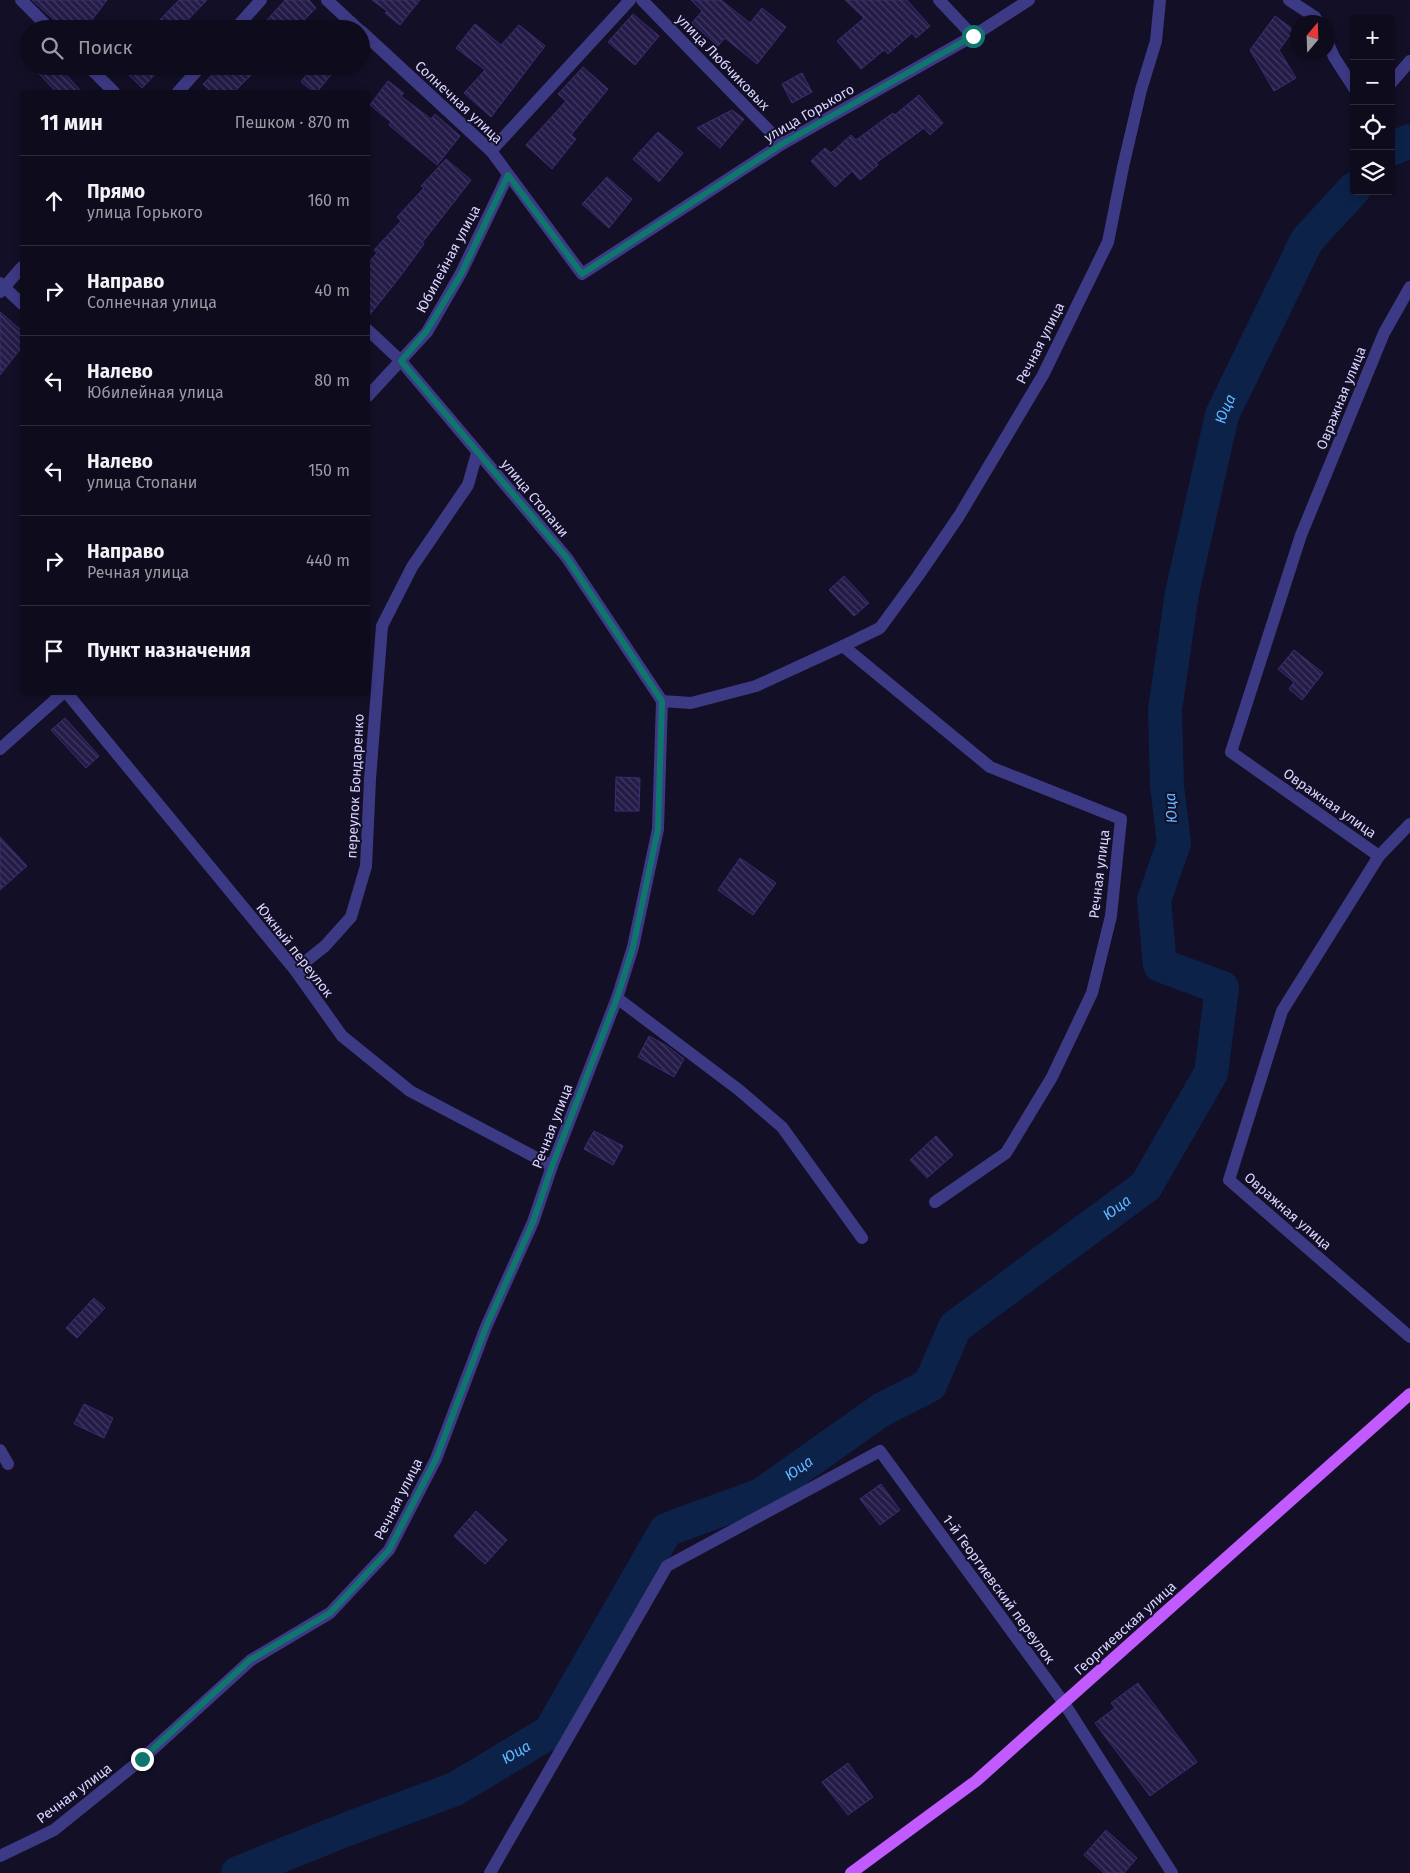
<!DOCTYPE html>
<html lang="ru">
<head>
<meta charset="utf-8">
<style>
	:root { --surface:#0e0b1c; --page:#171425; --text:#f1f3f6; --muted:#9b9ba3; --line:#2e2b3b }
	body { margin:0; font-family:"Fira Sans",sans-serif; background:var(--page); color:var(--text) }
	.controls { position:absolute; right:15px; top:15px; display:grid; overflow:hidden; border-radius:5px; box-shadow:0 2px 8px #0003 }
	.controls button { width:45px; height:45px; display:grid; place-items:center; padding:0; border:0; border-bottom:1px solid var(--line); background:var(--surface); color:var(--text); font:25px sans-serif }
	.compass { position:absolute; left:1290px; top:15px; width:45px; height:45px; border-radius:50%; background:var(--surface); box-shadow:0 2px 8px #0003; rotate:19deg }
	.stop { position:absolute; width:15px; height:15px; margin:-11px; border:4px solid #0f766e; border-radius:50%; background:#fff }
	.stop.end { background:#0f766e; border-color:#fff; box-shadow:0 1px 5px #0008 }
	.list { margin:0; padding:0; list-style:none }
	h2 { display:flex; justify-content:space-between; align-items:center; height:65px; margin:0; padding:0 20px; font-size:21px }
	h2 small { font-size:16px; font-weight:400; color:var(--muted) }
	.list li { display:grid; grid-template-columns:32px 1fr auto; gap:15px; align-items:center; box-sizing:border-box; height:90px; padding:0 20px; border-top:1px solid var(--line) }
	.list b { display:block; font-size:19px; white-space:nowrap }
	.list p { margin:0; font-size:16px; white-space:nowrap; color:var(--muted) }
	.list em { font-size:16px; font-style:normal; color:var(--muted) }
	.icon { flex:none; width:28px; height:28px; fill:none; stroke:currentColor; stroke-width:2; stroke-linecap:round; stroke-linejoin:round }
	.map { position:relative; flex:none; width:1410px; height:1873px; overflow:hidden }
	.search { position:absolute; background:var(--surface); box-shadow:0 2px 8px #0003; left:20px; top:20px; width:350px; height:55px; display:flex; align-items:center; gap:12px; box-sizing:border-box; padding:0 18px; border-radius:28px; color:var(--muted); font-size:19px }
	.panel { position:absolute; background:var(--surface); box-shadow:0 2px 8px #0003; left:20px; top:90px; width:350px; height:605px; border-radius:5px }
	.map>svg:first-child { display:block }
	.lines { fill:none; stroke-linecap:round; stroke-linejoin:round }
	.river { stroke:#0c2248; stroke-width:34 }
	.building { fill:url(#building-back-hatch); stroke:#3b2d73 }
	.minor { stroke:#3d3a85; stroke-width:12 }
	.major { stroke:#c25bff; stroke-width:12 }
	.route { stroke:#0f766e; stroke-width:6 }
	.labels { text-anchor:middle; stroke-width:4; stroke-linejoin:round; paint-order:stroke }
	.street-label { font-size:14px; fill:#d9d4ff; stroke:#130f26 }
	.water-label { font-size:15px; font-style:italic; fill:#62b6ff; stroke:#130f26 }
</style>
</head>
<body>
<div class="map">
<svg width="1410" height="1873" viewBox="0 0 1410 1873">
	<defs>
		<pattern id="building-back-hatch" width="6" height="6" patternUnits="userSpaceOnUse" patternTransform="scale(1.25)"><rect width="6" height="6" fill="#241b47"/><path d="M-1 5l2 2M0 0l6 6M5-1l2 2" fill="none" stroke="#433b63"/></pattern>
	</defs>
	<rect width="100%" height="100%" fill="#130f26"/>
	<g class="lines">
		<g class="river">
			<polyline points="1391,149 1410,141"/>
			<path id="s1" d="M 238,1873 L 350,1828 L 455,1789 L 550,1732 L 666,1530 L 761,1495 L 881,1410 L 930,1385 L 955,1327 L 1146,1186 L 1211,1073 L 1222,988 L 1160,965 L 1154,900 L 1174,843 L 1167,786 L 1165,710 L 1182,593 L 1222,415 L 1307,240 L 1354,189"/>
		</g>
	</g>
	<g class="building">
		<polygon points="32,0 107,0 85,29 64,29"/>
		<polygon points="179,0 207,0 179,29 151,29"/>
		<polygon points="285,0 309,0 316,8 295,29 259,29"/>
		<polygon points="372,0 420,0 400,25 385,13 387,11"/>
		<polygon points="691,0 721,0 750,23 762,8 786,27 757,64 725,38 718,46 692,23 702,11"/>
		<polygon points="845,0 907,0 930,26 916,38 912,33 888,54 884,50 861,69 837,41 864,18"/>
		<polygon points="633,14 659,36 635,65 608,42"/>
		<polygon points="1275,16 1294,30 1279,50 1296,78 1274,91 1250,50"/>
		<polygon points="475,24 501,45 519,25 545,46 491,117 464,93 485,70 456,48"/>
		<polygon points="32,66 58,66 82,92 56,92"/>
		<polygon points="120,66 163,66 142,88"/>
		<polygon points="221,66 260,66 234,92 212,92 203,84"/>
		<polygon points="313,66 338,66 317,92 314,92 301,82"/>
		<polygon points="583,67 608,89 571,135 576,139 552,169 526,145 566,101 558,94"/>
		<polygon points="802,73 812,92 792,103 782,84"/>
		<polygon points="388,81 404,93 401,96 431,119 435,114 460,136 437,165 389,125 391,122 370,105"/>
		<polygon points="919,95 943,123 930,135 924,128 876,163 878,165 860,180 852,171 835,187 811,161 825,148 831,153 851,135 856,140 893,113 895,115"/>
		<polygon points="732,110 744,119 720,148 697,128"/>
		<polygon points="658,132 683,153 659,182 633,159"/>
		<polygon points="446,159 471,180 422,243 424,244 399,278 368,317 368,263 377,253 374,250 401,221 397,217 424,188 421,186"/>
		<polygon points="607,177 632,199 609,228 582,204"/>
		<polygon points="0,312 22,331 22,347 0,375"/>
		<polygon points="844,576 869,603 854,616 829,590"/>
		<polygon points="1294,650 1323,673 1302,700 1289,689 1294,682 1278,669"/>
		<polygon points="65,718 99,756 86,768 51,730"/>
		<polygon points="616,777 640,778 639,811 615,811"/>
		<polygon points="0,837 27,866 0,890"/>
		<polygon points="740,858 776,883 753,915 718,890"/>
		<polygon points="649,1036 667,1046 684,1059 674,1077 638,1057"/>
		<polygon points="594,1131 623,1146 613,1165 584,1149"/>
		<polygon points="936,1136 953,1155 927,1178 910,1160"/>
		<polygon points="94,1298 105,1308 77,1338 66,1328"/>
		<polygon points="84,1404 113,1418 104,1438 74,1424"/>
		<polygon points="881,1484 900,1510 880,1525 860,1499"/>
		<polygon points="476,1511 507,1540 485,1564 454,1536"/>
		<polygon points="1138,1683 1197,1762 1150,1796 1095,1723 1115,1708 1111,1703"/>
		<polygon points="848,1763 873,1797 848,1815 822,1782"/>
		<polygon points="1106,1830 1137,1858 1124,1873 1104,1873 1084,1855"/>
	</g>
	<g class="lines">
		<g class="minor">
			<polyline points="21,0 50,29"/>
			<polyline points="327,0 358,29"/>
			<polyline points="642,0 782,144"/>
			<polyline points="939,0 973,36"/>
			<polyline points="1289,0 1315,17 1318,22"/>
			<polyline points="235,29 261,0"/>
			<polyline points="361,31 491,151 582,274 782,144 973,36 1029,0"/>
			<polyline points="1328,43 1334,57 1354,88"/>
			<polyline points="88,66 114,92"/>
			<polyline points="1391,83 1410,61"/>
			<polyline points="178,92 201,66"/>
			<polyline points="491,151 630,0"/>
			<polyline points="0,283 22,304"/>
			<polyline points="1410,287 1384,333 1301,535 1231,752 1379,856 1282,1011 1229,1180 1410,1337"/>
			<polyline points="0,292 22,267"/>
			<polyline points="368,330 401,361 567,558 662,701"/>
			<polyline points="368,396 427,332 461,273 508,175"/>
			<polyline points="843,646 990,767 1121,819 1111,916 1092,993 1052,1077 1006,1153 935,1202"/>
			<polyline points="66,692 295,970 342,1036 410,1091 552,1166"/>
			<polyline points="0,749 64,692"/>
			<polyline points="1379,856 1410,824"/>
			<polyline points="295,970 325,946 351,917 366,866 370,779 382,626 412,567 468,485 477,453"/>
			<polyline points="617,998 739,1090 782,1127 862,1238"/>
			<polyline points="0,1450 8,1464"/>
			<polyline points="0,1856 54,1830 142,1759 251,1660 330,1613 389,1550 436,1459 486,1327 533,1222 552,1166 617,998 633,947 658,829 662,701 691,703 756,686 843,646 880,628 918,576 959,516 1043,375 1108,242 1123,167 1141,90 1156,41 1160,0"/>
			<polyline points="490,1873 667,1566 880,1451 1064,1703 1172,1873"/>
		</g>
		<polyline class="major" points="851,1873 976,1781 1410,1394"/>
	</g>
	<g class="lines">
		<polyline class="route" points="142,1759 250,1660 330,1613 389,1550 436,1459 486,1327 533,1222 552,1166 617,998 633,947 658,829 662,701 567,558 401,361 426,332 461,274 508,175 582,274 782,144 973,36"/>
	</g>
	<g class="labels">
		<g class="street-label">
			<text transform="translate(723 62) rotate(46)" y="5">улица Любчиковых</text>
			<text transform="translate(459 102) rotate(43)" y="5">Солнечная улица</text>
			<text transform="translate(809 113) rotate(-30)" y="5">улица Горького</text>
			<text transform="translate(448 259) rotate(-62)" y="5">Юбилейная улица</text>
			<text transform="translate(1040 343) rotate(-63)" y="5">Речная улица</text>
			<text transform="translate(1341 398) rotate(-68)" y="5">Овражная улица</text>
			<text transform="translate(535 498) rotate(50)" y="5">улица Стопани</text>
			<text transform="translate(355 786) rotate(-87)" y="5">переулок Бондаренко</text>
			<text transform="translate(1330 803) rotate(35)" y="5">Овражная улица</text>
			<text transform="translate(1099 874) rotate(-83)" y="5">Речная улица</text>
			<text transform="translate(295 950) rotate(52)" y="5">Южный переулок</text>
			<text transform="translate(552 1126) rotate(-69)" y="5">Речная улица</text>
			<text transform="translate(1288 1211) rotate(41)" y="5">Овражная улица</text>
			<text transform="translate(398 1499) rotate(-63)" y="5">Речная улица</text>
			<text transform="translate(999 1589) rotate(54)" y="5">1-й Георгиевский переулок</text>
			<text transform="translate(1125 1628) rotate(-42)" y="5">Георгиевская улица</text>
			<text transform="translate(74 1793) rotate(-37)" y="5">Речная улица</text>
		</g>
		<g class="water-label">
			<text dy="5" stroke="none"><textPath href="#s1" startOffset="2029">Юца</textPath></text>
			<text transform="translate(1171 808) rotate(-94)" y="5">Юца</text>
			<text dy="5" stroke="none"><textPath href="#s1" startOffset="1144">Юца</textPath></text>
			<text dy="5" stroke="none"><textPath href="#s1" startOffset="724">Юца</textPath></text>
			<text dy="5" stroke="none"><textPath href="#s1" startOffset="304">Юца</textPath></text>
		</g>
	</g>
</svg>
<div class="controls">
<button>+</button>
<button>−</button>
<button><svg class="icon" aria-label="locate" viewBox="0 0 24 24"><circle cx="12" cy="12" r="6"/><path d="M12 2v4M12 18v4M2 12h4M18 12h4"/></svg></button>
<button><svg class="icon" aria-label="layers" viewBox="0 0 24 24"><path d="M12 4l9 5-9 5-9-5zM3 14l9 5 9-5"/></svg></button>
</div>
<svg class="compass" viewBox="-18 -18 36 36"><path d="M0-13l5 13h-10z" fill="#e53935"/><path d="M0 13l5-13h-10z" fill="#9b9ba3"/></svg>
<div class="stop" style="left:973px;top:36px"></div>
<div class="stop end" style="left:142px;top:1759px"></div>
<div class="search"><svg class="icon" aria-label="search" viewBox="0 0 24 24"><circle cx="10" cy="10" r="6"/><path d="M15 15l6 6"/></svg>Поиск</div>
<section class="panel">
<h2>11 мин<small>Пешком · 870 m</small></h2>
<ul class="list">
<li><svg class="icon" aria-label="ahead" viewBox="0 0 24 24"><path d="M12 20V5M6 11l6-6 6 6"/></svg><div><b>Прямо</b><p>улица Горького</p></div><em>160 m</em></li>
<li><svg class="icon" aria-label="right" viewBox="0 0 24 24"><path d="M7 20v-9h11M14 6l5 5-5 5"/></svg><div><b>Направо</b><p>Солнечная улица</p></div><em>40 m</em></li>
<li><svg class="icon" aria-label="left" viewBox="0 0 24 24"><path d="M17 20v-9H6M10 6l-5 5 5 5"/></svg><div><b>Налево</b><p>Юбилейная улица</p></div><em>80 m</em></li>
<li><svg class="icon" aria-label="left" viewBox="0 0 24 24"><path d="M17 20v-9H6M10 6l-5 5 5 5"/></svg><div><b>Налево</b><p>улица Стопани</p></div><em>150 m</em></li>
<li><svg class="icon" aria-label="right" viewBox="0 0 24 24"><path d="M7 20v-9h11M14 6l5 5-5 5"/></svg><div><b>Направо</b><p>Речная улица</p></div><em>440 m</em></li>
<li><svg class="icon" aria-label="arrive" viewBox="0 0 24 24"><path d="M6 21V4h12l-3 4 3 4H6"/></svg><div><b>Пункт назначения</b></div></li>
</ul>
</section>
</div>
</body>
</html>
